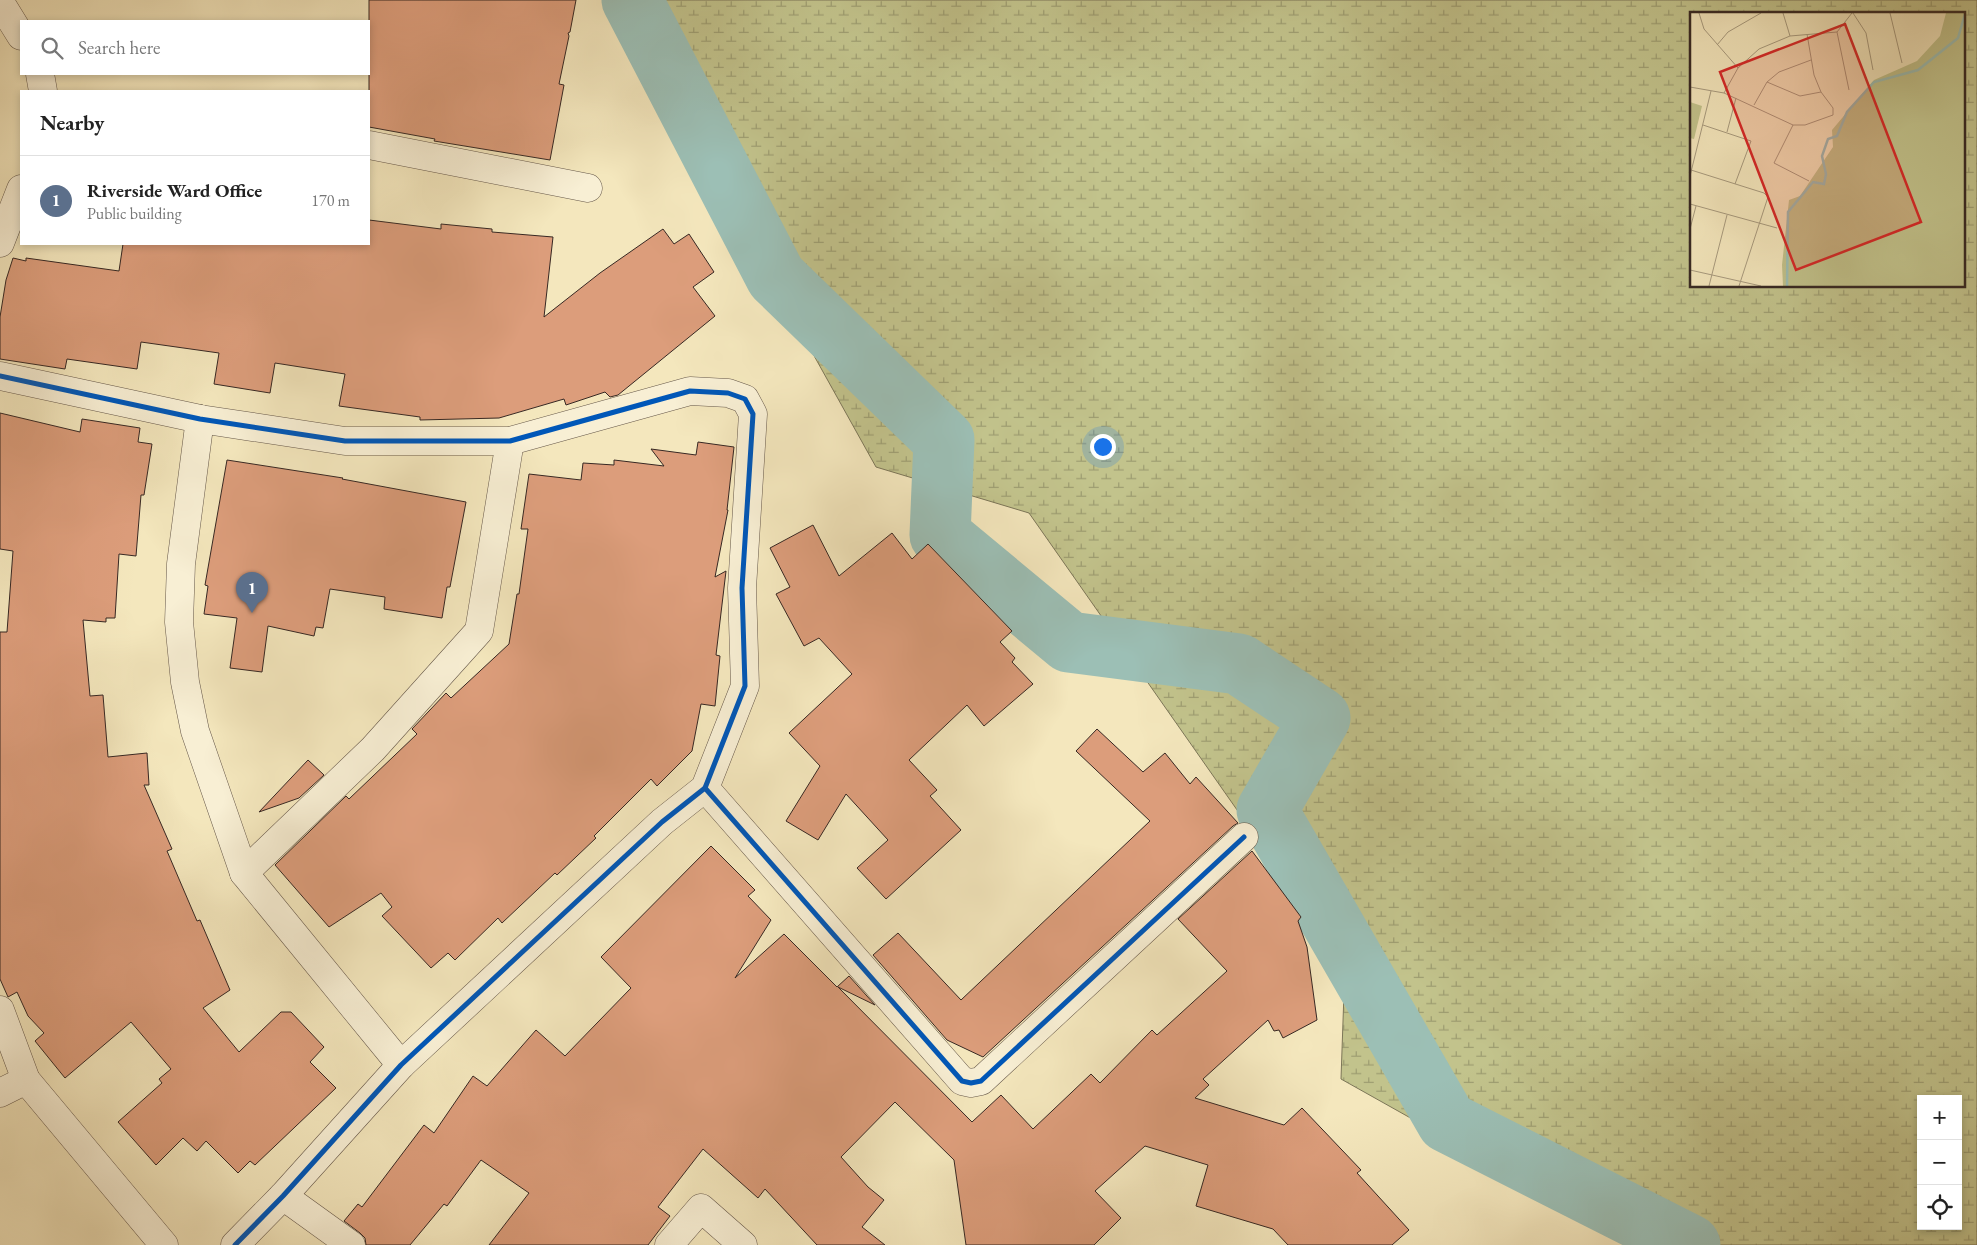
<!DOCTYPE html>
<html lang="en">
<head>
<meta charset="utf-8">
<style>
	:root { --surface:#fff; --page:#f6f6f6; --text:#222; --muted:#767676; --line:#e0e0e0; --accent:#ea580c }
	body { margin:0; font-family:"EB Garamond",serif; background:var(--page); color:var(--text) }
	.controls { position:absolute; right:15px; bottom:15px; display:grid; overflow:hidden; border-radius:0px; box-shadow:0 2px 8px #0003 }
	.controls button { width:45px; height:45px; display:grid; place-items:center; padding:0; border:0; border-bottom:1px solid var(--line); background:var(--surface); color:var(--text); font:25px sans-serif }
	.you { position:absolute; left:1102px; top:446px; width:18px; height:18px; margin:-12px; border:4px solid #fff; border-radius:50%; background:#1a73e8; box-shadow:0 0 0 8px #1a73e833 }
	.badge { display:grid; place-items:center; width:32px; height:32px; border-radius:50%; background:var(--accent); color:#fff; font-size:16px; font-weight:700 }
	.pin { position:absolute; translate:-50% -41px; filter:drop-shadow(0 1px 2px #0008) }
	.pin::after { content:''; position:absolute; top:26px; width:18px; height:15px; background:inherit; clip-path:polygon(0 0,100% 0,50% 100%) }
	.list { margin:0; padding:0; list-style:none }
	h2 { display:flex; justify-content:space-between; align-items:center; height:65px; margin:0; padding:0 20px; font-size:21px }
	h2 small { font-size:16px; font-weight:400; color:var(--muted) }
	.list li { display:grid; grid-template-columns:32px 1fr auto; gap:15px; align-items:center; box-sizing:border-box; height:90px; padding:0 20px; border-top:1px solid var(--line) }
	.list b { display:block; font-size:19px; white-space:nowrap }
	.list p { margin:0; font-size:16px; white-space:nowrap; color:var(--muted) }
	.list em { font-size:16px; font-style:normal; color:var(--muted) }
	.icon { flex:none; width:28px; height:28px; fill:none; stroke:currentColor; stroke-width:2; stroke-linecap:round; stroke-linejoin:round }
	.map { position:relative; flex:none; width:1977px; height:1245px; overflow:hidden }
	.search { position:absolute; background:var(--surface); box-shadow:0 2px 8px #0003; left:20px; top:20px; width:350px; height:55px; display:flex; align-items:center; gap:12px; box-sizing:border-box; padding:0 18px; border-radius:0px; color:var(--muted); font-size:19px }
	.panel { position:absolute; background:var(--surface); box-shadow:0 2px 8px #0003; left:20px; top:90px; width:350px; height:155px; border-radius:0px }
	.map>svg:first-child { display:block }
	.wetland { fill:url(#wetland-marsh); stroke:#7c7658; fill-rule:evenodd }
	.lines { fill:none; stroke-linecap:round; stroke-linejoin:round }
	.river { stroke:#9cbfb5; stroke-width:61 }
	.building { fill:#dc9d7b; stroke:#372823 }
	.street-casing { stroke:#66584a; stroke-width:29 }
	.street { stroke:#f8efd4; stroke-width:28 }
	.cycleway-casing { stroke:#f8efd4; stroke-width:8 }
	.cycleway { stroke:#0057b8; stroke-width:5 }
	.inset-river { fill:none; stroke:#9cbfb5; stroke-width:2.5 }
	.inset-road { fill:none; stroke:#a89b7f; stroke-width:1 }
	.view { fill:#d62828; fill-opacity:0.15; stroke:#d62828; stroke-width:2.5 }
	.inset-edge { fill:none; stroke:#372823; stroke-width:2.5 }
</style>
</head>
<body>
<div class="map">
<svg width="1977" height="1245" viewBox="0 0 1977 1245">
	<defs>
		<pattern id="wetland-marsh" width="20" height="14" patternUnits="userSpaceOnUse" patternTransform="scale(1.25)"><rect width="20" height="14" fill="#c2c38c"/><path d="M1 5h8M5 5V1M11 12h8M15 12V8" fill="none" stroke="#9e9e72"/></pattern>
	</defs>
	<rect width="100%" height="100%" fill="#f4e7bd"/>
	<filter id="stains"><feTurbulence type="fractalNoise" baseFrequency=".004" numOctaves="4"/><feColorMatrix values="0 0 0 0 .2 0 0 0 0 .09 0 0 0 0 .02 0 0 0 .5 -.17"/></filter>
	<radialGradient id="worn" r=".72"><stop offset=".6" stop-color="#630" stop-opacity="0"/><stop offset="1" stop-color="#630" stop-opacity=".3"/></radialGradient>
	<path class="wetland" d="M 616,0 L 1977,0 L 1977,1245 L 1655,1245 L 1546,1194 L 1341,1079 L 1345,964 L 1029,513 L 876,467 ZM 1691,14 L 1963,14 L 1963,286 L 1691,286 ZM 1921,1099 L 1958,1099 L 1958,1226 L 1921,1226 Z"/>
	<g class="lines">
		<polyline class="river" points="632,0 776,277 944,440 940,535 1069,642 1239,664 1320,718 1267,810 1447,1122 1690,1245"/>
	</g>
	<g class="building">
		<polygon points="369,0 576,0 570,32 568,33 569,36 559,84 564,85 550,160 434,141 435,139 369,127"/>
		<polygon points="369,220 441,229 441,224 492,229 492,232 553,237 544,317 600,273 663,229 674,244 689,234 714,272 693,287 715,316 618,395 610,397 605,392 566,405 564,399 499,418 420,420 420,417 339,406 345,374 275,363 270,393 214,384 219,353 141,342 137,369 67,359 65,369 0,359 0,317 6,280 13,258 26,261 26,258 119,271 123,244 369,244"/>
		<polygon points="0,413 80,432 82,419 140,428 138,442 152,444 144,495 141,495 136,556 119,554 115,618 106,618 106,622 83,620 90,696 103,695 108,757 147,753 149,785 144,785 172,849 167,851 197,921 200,920 230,990 203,1008 239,1052 281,1012 291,1012 324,1047 310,1062 336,1088 255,1165 250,1161 238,1173 206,1141 197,1151 183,1138 156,1165 118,1122 162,1083 159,1079 171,1069 131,1022 65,1078 35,1041 44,1033 28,1016 17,992 8,997 0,979 0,632 7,632 13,551 0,549"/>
		<polygon points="698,442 734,447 727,510 728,510 715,577 726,571 716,655 720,656 715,706 701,704 692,751 657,786 651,779 594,836 596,838 557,875 555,873 502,923 498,918 455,960 448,953 431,968 382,916 392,907 381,893 329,927 275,865 346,796 349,799 417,734 412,729 446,693 451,698 509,644 517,594 519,594 528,529 521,529 529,474 581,480 583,463 614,465 614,460 664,466 651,449 696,455"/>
		<polygon points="227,460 343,478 342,479 466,502 450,587 447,587 442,618 384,609 385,597 330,589 323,628 316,627 314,636 268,626 262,672 230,668 237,618 204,614 208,586 205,585"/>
		<polygon points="813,525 839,576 892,533 912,559 928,544 1012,631 1000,642 1015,658 1012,662 1033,684 984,726 967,705 909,760 937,790 930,796 961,830 886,899 857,868 888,840 846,794 818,840 786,821 820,766 789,733 852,674 819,638 804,646 776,594 790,587 770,548"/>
		<polygon points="1097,729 1143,772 1165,753 1190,784 1196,777 1238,823 1233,826 983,1057 947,1040 873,955 898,933 961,1000 1150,821 1076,751"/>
		<polygon points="308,760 324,775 299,798 259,812"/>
		<polygon points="711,846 755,890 748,896 771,920 735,978 784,934 837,987 849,976 875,1005 838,987 972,1122 1001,1095 1033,1129 1091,1074 1100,1083 1152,1030 1157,1035 1227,971 1178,919 1252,851 1301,917 1298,921 1307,947 1317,1020 1283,1038 1279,1030 1274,1031 1268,1020 1203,1079 1209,1085 1195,1098 1284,1125 1302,1108 1361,1170 1357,1173 1409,1230 1392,1245 1288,1245 1273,1229 1196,1206 1208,1165 1145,1146 1095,1191 1121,1218 1094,1245 966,1245 954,1160 895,1102 841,1157 868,1187 884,1200 862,1227 885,1245 817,1245 765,1189 758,1198 703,1149 658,1207 670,1216 648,1245 489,1245 529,1193 481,1160 447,1206 444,1204 410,1245 366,1245 365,1238 360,1233 344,1221 358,1204 362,1207 424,1125 434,1133 473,1076 487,1086 536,1030 565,1056 631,988 601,957"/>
	</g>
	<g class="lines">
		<g class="street-casing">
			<g id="street">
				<polyline points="0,2 21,36"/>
				<polyline points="40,74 43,91"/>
				<polyline points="369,145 588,188"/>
				<polyline points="0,243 21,189"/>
				<polyline points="0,376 200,419 345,441 510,441 690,391 728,393 745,399 753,414 742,588 745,686 705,788 662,822 401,1065 283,1196 235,1245"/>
				<polyline points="200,419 181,564 179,622 185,682 195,731 244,873 401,1065"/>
				<polyline points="705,788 962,1081 971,1083 981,1081 1244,837"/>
				<polyline points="244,873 373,749 479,631 510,441"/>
				<polyline points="0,1010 26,1080 164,1245"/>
				<polyline points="0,1093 26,1080"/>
				<polyline points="283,1196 351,1245"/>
				<polyline points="669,1245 701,1208 743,1245"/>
			</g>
		</g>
		<use href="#street" class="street"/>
		<g class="cycleway-casing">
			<g id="cycleway">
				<polyline points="0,376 200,419 345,441 510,441 690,391 728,393 745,399 753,414 742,588 745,686 705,788 662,822 401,1065 283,1196 235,1245"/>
				<polyline points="705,788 962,1081 971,1083 981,1081 1244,837"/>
			</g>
		</g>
		<use href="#cycleway" class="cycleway"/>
	</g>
	<g transform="translate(1690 12)">
		<rect width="275" height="275" fill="#f4e7bd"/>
		<path d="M 0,90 L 12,94 L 4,127 L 0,126 Z" fill="#c2c38c"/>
		<path d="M 256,1 L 275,1 L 275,274 L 93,274 L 92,253 L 99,188 L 110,184 L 143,135 L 142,118 L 184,68 L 227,49 L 250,24 Z" fill="#c2c38c"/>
		<path class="inset-river" d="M 97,274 L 98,200 L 123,170 L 134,172 L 136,162 L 132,144 L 138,127 L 147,124 L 157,100 L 184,70 L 228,58 L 268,26 L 275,2"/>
		<path class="inset-road" d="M 9,1 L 14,17 L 48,56M 93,1 L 100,24M 163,1 L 176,21 L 183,58M 200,1 L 212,51M 147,20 L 159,78M 27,33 L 38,20 L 71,1M 77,70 L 110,84 L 131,80M 0,75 L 34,81 L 103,113 L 115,113 L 143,103 L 143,96 L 131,80 L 124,63 L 117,22M 34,81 L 48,56 L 69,37 L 100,24 L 147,20 L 162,1M 64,93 L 77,70 L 89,60 L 121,48M 13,113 L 61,129 L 45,172M 103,113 L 84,151 L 119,169M 37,120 L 46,86M 1,158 L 74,181 L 78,185 L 49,274M 0,164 L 21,79M 0,192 L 87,216M 0,217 L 6,194M 0,258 L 71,274M 19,274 L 37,203"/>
		<path class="view" d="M 155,12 L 231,210 L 106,258 L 30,60 Z"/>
		<rect width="275" height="275" class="inset-edge"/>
	</g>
	<rect width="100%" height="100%" filter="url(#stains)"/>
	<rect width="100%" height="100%" fill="url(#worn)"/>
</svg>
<div class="controls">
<button>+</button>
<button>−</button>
<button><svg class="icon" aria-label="locate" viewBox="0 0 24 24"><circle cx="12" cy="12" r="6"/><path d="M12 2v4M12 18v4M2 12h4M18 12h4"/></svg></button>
</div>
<div class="you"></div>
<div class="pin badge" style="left:252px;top:613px;background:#5c6f8a">1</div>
<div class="search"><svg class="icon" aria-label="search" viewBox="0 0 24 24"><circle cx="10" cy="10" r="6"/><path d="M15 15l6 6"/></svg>Search here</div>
<section class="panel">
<h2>Nearby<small></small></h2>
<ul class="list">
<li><span class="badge" style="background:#5c6f8a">1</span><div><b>Riverside Ward Office</b><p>Public building</p></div><em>170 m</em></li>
</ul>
</section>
</div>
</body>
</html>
